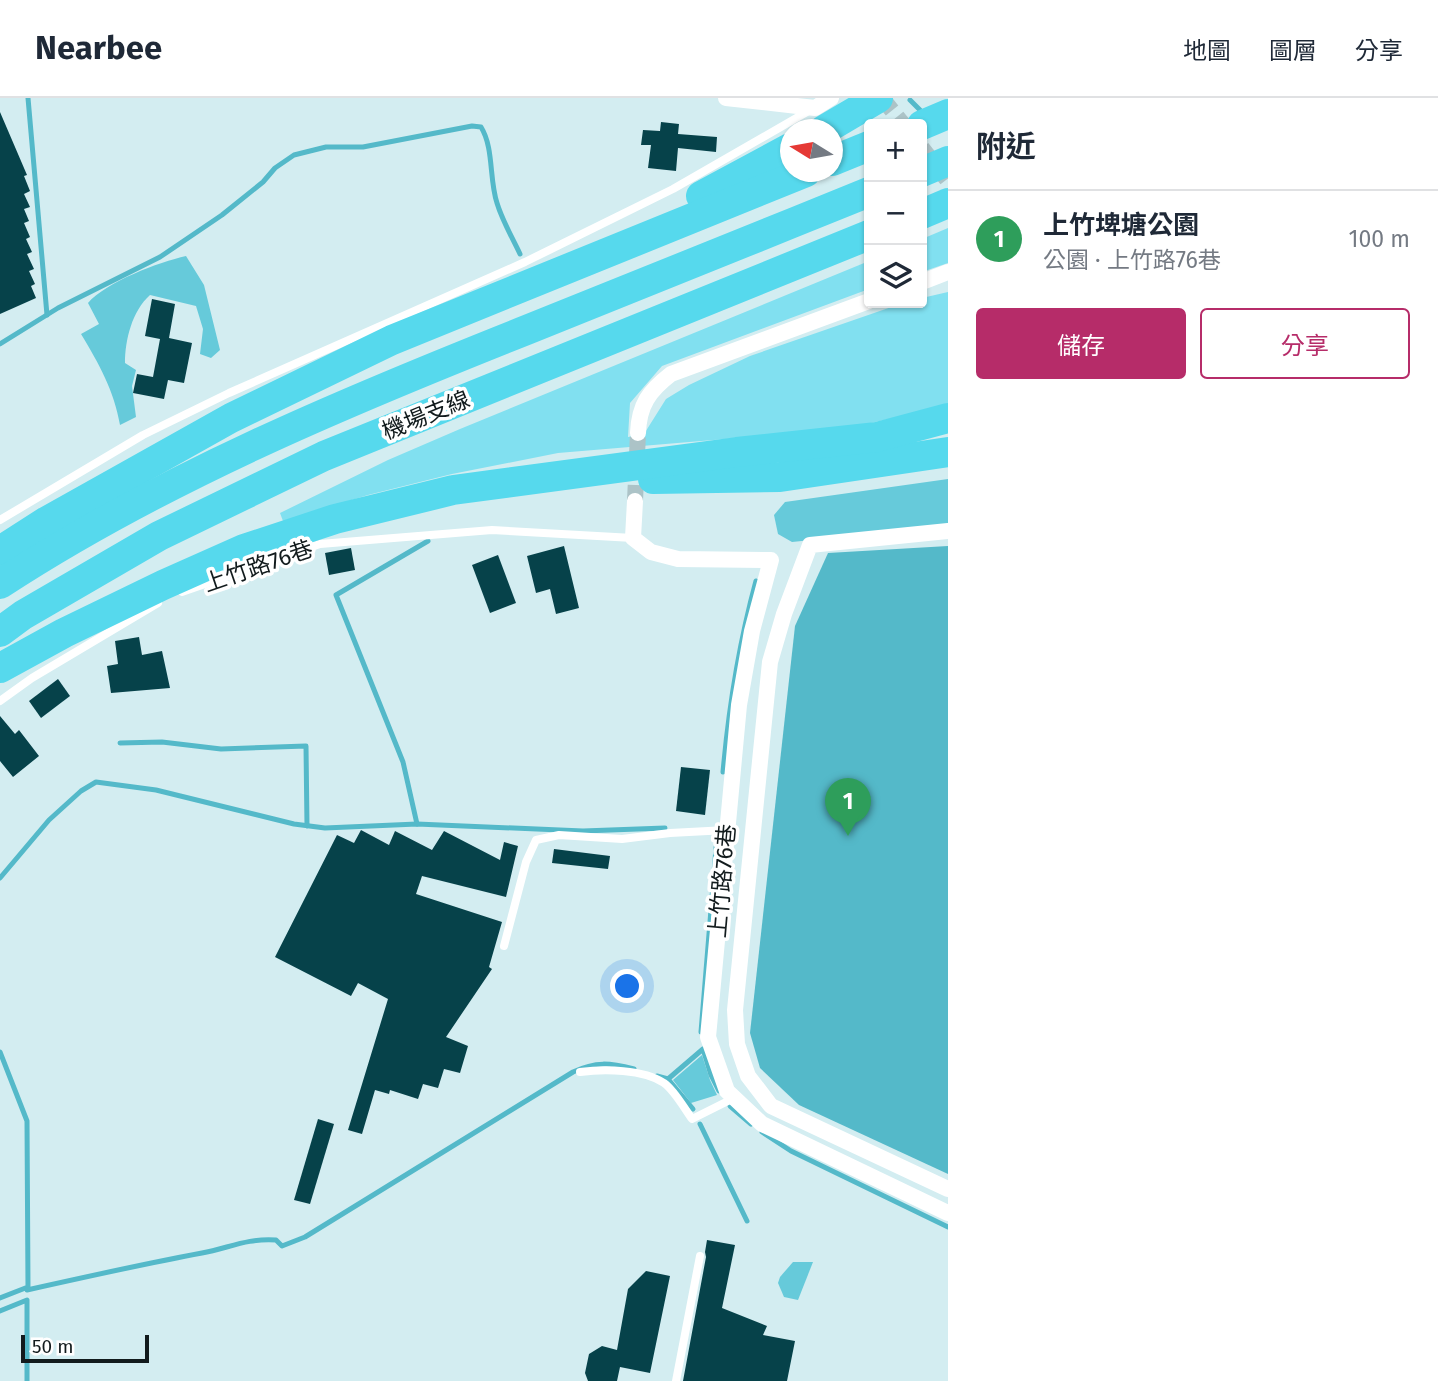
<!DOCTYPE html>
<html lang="zh-TW">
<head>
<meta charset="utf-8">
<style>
	:root { --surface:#fff; --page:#f2f2f3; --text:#1f2937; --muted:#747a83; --line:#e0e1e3; --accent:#b62c69 }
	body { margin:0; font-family:"Fira Sans","Noto Sans TC",sans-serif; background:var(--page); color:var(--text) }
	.controls { position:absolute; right:21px; top:21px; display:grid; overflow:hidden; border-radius:7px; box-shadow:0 2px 5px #0004 }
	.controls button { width:63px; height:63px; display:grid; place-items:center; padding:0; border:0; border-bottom:2px solid var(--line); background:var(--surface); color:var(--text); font:35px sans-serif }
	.compass { position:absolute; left:780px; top:21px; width:63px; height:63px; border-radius:50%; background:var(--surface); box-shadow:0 2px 5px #0004; rotate:281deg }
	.scale { position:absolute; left:21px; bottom:18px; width:128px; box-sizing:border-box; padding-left:7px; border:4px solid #121b1d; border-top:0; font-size:19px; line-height:24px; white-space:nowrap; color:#121b1d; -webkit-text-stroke:5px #fff; paint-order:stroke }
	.you { position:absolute; left:628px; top:889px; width:24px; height:24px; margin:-18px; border:5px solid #fff; border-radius:50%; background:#1a73e8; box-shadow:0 0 0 10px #1a73e833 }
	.badge { display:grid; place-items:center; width:46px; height:46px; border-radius:50%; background:var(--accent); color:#fff; font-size:23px; font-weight:700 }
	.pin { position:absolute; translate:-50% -58px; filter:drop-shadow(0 2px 4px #0008) }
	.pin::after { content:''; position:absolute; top:37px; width:24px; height:21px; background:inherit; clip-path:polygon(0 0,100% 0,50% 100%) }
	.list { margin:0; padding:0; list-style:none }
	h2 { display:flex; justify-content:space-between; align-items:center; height:91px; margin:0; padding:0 28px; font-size:30px }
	h2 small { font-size:23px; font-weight:400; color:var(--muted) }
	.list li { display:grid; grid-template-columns:46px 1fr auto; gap:21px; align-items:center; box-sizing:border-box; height:98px; padding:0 28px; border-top:2px solid var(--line) }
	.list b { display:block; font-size:26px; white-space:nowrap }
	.list p { margin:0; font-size:23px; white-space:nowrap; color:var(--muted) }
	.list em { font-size:23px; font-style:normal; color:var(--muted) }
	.actions { display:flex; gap:14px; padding:21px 28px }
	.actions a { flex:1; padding:16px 0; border:2px solid var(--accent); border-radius:7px; text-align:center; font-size:24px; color:var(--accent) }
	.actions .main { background:var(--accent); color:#fff }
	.icon { flex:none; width:38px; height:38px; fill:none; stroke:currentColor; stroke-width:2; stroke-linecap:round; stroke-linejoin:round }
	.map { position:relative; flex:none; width:948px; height:1283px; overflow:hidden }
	header { display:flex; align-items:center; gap:42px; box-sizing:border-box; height:98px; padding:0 35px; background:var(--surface); border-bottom:2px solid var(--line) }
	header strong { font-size:33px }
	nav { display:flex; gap:38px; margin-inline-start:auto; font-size:24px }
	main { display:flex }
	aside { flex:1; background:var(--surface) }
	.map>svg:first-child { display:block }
	.green { fill:#81e0f0 }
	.forest { fill:#66cada }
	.water { fill:#54b9c9 }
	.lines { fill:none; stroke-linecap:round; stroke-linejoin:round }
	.stream { stroke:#54b9c9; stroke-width:5 }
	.building { fill:#06424a }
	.street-tunnel { stroke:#acc3c7; stroke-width:16; stroke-dasharray:16 8; stroke-linecap:butt }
	.lane { stroke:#fff; stroke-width:8 }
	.street { stroke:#fff; stroke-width:16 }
	.highway { stroke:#56d9ed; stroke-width:30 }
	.labels { text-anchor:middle; stroke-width:7; stroke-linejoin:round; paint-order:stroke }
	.street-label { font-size:23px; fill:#121b1d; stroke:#fff }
</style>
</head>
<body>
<header>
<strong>Nearbee</strong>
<nav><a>地圖</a><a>圖層</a><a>分享</a></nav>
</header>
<main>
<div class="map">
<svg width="948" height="1283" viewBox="0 0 948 1283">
	<rect width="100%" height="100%" fill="#d3edf1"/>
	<g class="green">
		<polygon points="948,130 948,165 922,174 922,141"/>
		<polygon points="869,163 869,191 662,268 630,305 628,339 644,336 666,301 689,287 750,258 903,205 922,205 922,200 948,194 948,308 843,331 558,355 452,376 368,397 283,423 280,415 388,362 460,331"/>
	</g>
	<g class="forest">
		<path d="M 186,158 L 204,187 L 220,252 L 211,260 L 200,256 L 203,231 L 196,208 L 150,197 C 132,213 125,242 125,265 L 136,272 L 132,288 L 136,319 L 120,327 C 114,292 99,266 81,236 L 99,226 L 88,205 C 106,184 159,164 186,158 Z"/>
		<polygon points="948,381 948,428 792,444 778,436 774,417 785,404"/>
		<polygon points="702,957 710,982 717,997 691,1005 673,982"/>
		<polygon points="793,1164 813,1164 798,1202 784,1199 778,1185 780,1179"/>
	</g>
	<polygon class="water" points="948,448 948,1076 799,1007 760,970 750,935 795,528 828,455"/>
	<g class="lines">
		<g class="stream">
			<polyline points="28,0 47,217"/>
			<polyline points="910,2 920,12"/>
			<path d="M 0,246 L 58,210 L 160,159 L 222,117 L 263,84 L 275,70 L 294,57 L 326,49 L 363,49 L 472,28 L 481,29 C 494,50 489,81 497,105 C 502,122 512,139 520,156"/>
			<polyline points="120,645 162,644 221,651 306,648 307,728"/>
			<path d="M 723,674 C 729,607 738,549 756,483"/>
			<polyline points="417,726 403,664 336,497 428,443"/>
			<polyline points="0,780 49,722 81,693 96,684 156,692 294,726 325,730 417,726 583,733 665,730"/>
			<polyline points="701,934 717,738"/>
			<polyline points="0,954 27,1023 28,1189 0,1200"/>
			<polyline points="657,978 668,981 693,1011"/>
			<polyline points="668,981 703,951 711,977 719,993"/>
			<polyline points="730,1008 751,1026"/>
			<polyline points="700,1026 747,1123"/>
			<polyline points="762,1034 791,1053 948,1129"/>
			<path d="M 27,1192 C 85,1179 143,1166 202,1155 C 229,1150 247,1140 276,1142 L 282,1148 L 305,1139 L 573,974 C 596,963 610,965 634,971"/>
			<polyline points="0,1213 27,1202 27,1283"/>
		</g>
	</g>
	<g class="building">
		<polygon points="0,14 27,77 24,78 30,93 24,96 30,109 24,111 29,123 24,125 30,139 26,141 32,154 27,156 34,171 29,173 35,186 31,188 36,200 0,216"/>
		<polygon points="661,24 679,26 678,36 717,39 716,54 678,50 676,73 648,70 651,47 641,47 643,32 660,33"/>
		<polygon points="152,201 175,206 169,240 192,245 184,285 168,282 164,301 133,295 137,276 153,279 160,241 145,238"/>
		<polygon points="564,448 579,510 556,516 550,491 536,495 527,458"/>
		<polygon points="351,450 355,472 329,477 325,455"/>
		<polygon points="498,457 516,505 490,515 472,467"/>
		<polygon points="139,539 142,557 162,553 170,590 111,595 107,568 118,566 115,543"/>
		<polygon points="58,581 70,598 41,620 29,603"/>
		<polygon points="0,618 15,636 19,632 39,658 13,679 0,663"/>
		<polygon points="681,669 710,672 705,717 676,713"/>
		<polygon points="361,732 389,747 395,733 432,752 444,733 500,762 504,744 518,748 506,799 422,778 416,796 502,824 489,869 492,871 446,939 468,948 460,975 444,971 438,990 423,986 418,1001 390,992 389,996 375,992 362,1036 348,1032 388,901 358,885 351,898 275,859 337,737 354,745"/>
		<polygon points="554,751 610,758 608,771 552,765"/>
		<polygon points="318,1021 334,1026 310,1106 294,1102"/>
		<polygon points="707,1142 735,1147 722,1210 767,1228 763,1237 795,1243 787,1283 683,1283 706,1159 705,1154"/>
		<polygon points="646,1173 670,1178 650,1275 620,1269 617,1283 588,1283 585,1275 589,1256 602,1248 617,1252 628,1191"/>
	</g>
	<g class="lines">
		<g class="street-tunnel">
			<polyline points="882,0 903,26"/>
			<polyline points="922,50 948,83"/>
			<polyline points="635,403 638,335"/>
		</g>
		<g class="lane">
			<polyline points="0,422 143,337 229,295 525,164 673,91 812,11"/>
			<polyline points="182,494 320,446 492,432 633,440"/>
			<polyline points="0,603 32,580 158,505"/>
			<polyline points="504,848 526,764 536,742 559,737 622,741 670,735 727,732"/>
			<path d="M 580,974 C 604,971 643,971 664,985 C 675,993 684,1010 692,1021 L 734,1000"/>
			<polyline points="676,1283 700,1158"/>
		</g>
		<g class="street">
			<polyline points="726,0 815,10 831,0"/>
			<polyline points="922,184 948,174"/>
			<path d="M 638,335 C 639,307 649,293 671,276 L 869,203"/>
			<polyline points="635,403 633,440 651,454 678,461 771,462 752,533 739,607 708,939 727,993 762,1026 948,1115"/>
			<polyline points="948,433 810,447 784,516 770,564 735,912 737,946 748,978 771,1008 948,1091"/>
		</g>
		<g class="highway">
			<polyline points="922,27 948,16"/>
			<polyline points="824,32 878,0"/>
			<polyline points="832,63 869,48"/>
			<polyline points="922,74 948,63"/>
			<polyline points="701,98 790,50"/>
			<polyline points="922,116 948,105"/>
			<polyline points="653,381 780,379 948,354"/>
			<polyline points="0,453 47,423 231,320 392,242 806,74"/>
			<path d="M 0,486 C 162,380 350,302 529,231 C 643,185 756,140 869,94"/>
			<polyline points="0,534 23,517 159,438 324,358 869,137"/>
			<polyline points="0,570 64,535 163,487 244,451 335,421 453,392 737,354 877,339 948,320"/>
		</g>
	</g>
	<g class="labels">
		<g class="street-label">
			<text transform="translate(426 317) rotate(-22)" y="8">機場支線</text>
			<text transform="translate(258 468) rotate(-19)" y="8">上竹路76巷</text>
			<text transform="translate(722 783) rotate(-85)" y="8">上竹路76巷</text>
		</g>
	</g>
</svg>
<div class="controls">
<button>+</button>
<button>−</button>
<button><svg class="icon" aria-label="layers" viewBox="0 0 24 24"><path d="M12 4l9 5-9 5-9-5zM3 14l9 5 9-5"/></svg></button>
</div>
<svg class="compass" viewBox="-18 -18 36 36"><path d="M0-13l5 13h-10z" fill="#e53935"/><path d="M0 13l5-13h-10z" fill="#747a83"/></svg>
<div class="scale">50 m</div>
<div class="you"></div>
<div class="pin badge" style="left:848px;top:738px;background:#2e9e5b">1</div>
</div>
<aside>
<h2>附近<small></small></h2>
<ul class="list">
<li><span class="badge" style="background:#2e9e5b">1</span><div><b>上竹埤塘公園</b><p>公園 · 上竹路76巷</p></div><em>100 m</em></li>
</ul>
<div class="actions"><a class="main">儲存</a><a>分享</a></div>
</aside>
</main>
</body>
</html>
